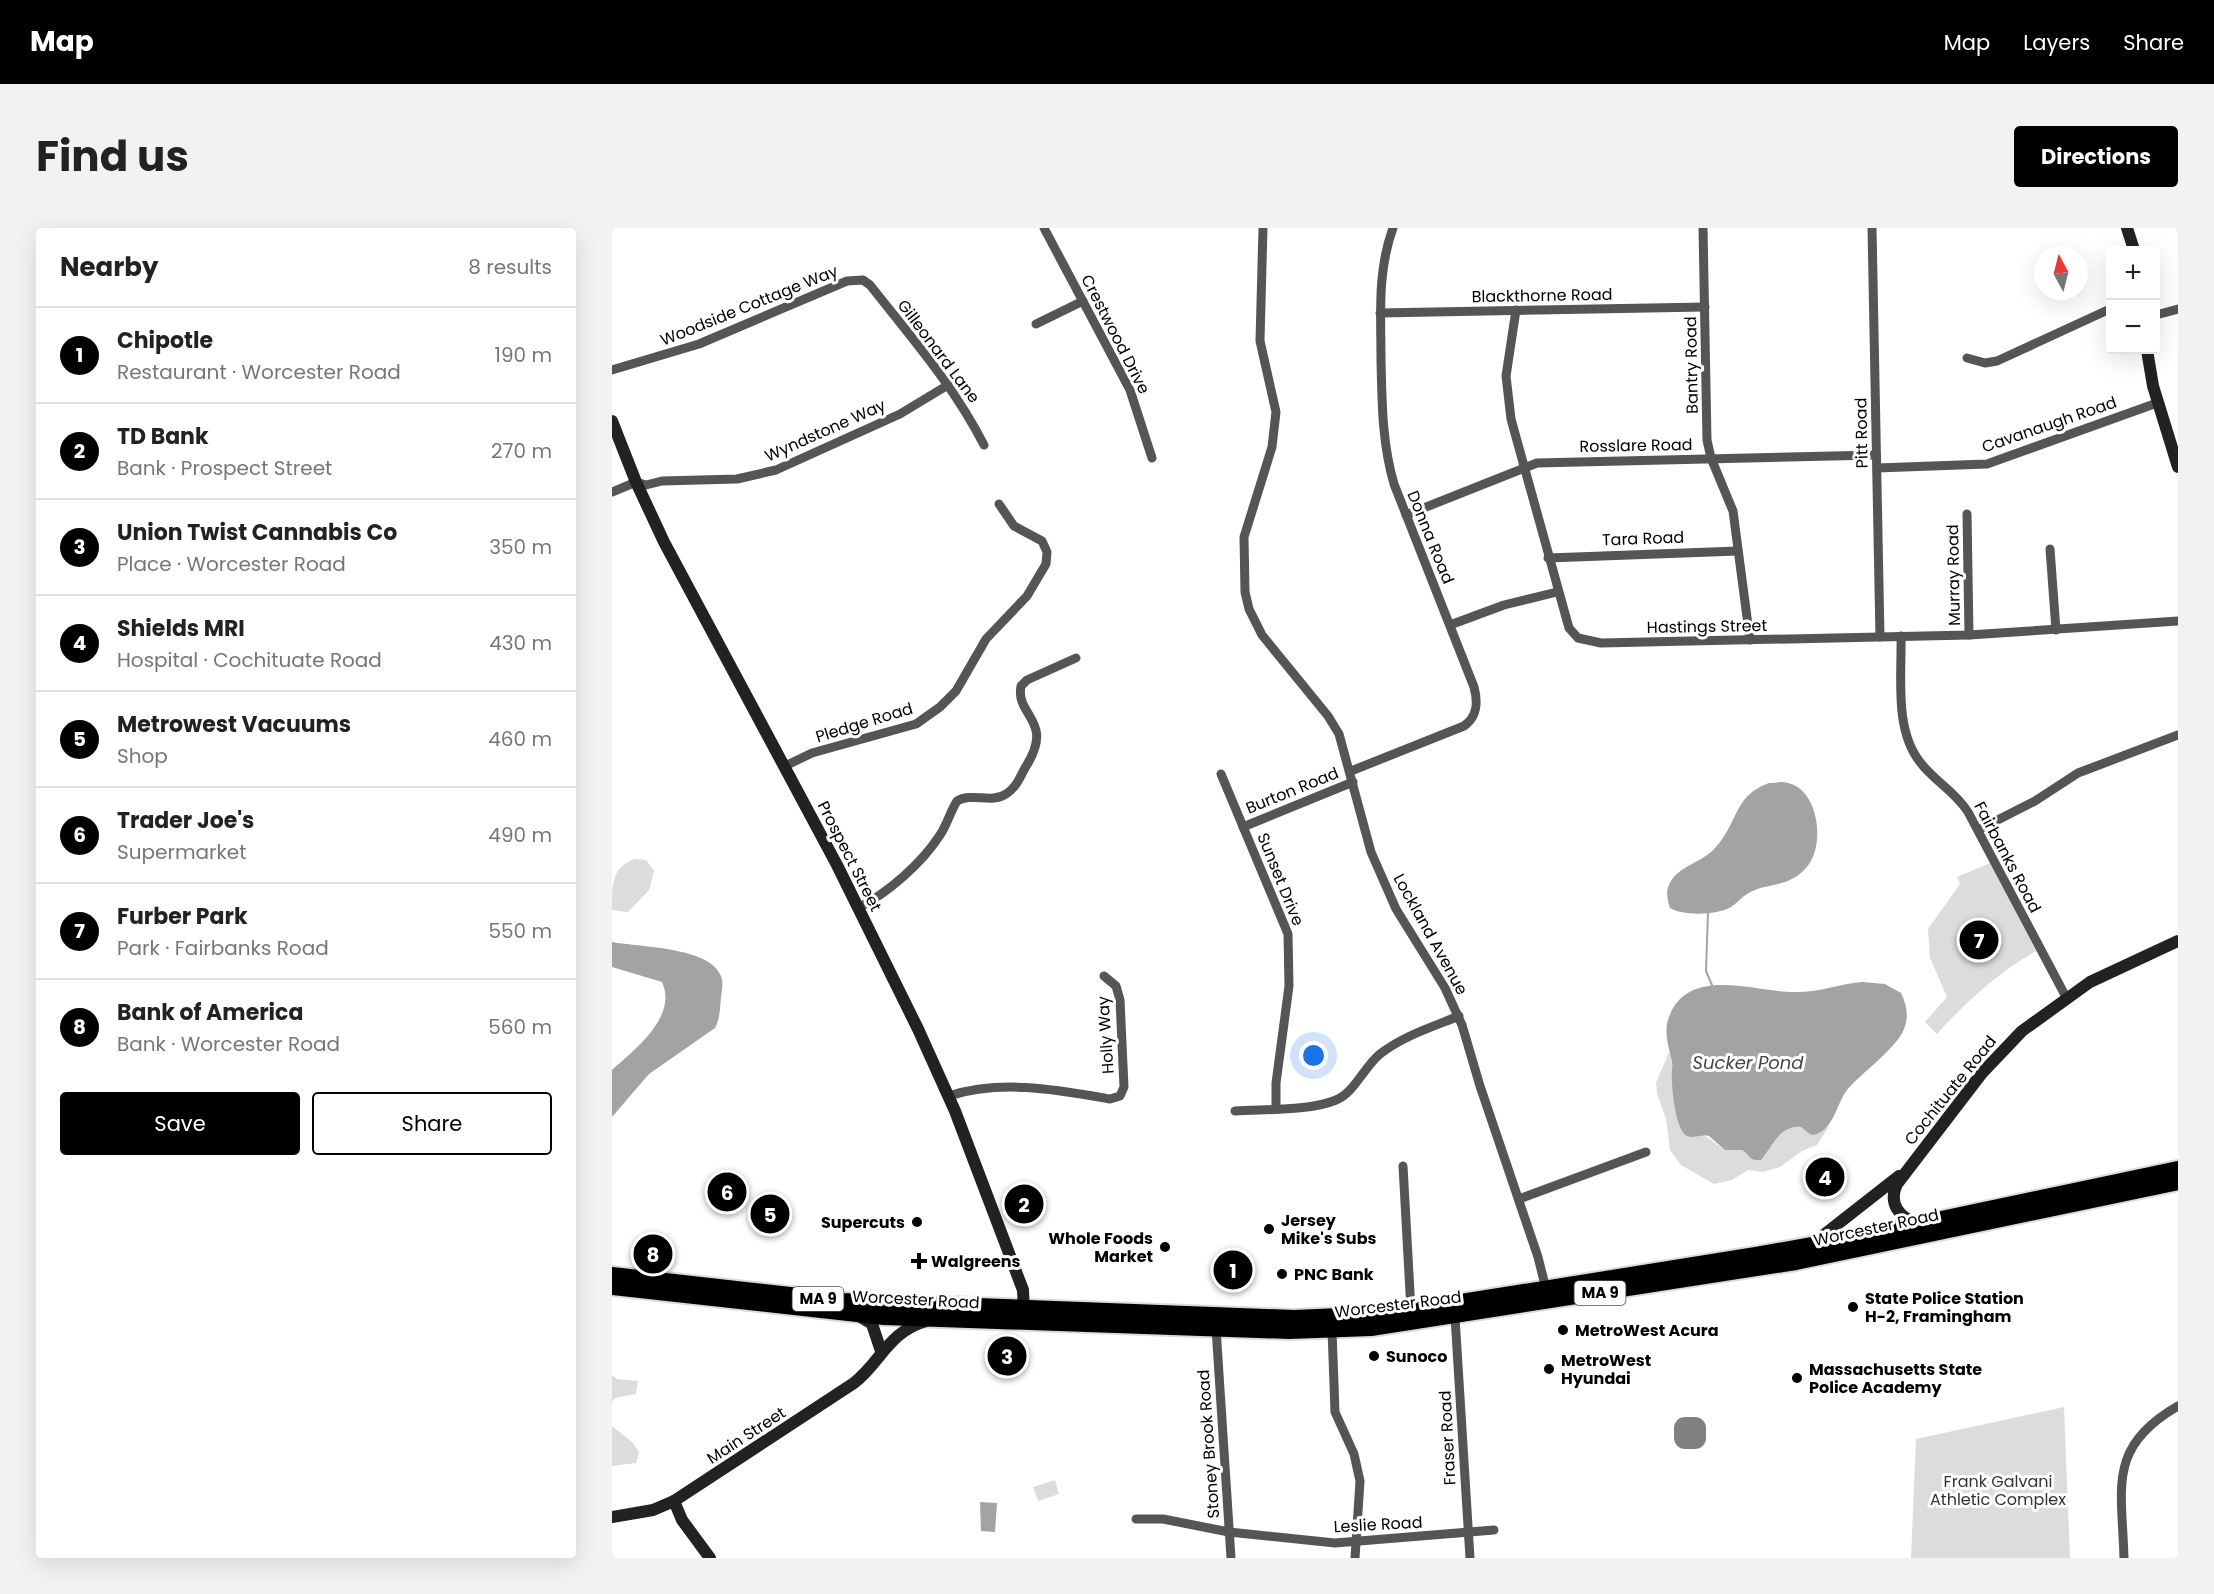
<!DOCTYPE html>
<html lang="en">
<head>
<meta charset="utf-8">
<style>
	:root { --surface:#fff; --page:#f2f2f2; --text:#222; --muted:#767676; --line:#e0e0e0; --accent:#000 }
	body { margin:0; font-family:Poppins,sans-serif; background:var(--page); color:var(--text) }
	.controls { position:absolute; right:18px; top:18px; display:grid; overflow:hidden; border-radius:6px; box-shadow:0 6px 24px #0002 }
	.controls button { width:54px; height:54px; display:grid; place-items:center; padding:0; border:0; border-bottom:2px solid var(--line); background:var(--surface); color:var(--text); font:30px sans-serif }
	.compass { position:absolute; left:1422px; top:18px; width:54px; height:54px; border-radius:50%; background:var(--surface); box-shadow:0 6px 24px #0002; rotate:353deg }
	.you { position:absolute; left:702px; top:828px; width:21px; height:21px; margin:-15px; border:4px solid #fff; border-radius:50%; background:#1a73e8; box-shadow:0 0 0 9px #1a73e833 }
	.badge { display:grid; place-items:center; width:39px; height:39px; border-radius:50%; background:var(--accent); color:#fff; font-size:20px; font-weight:700 }
	.pin { position:absolute; translate:-50% -50%; border:3px solid #fff; box-shadow:0 2px 6px #0006 }
	.list { margin:0; padding:0; list-style:none }
	h2 { display:flex; justify-content:space-between; align-items:center; height:78px; margin:0; padding:0 24px; font-size:26px }
	h2 small { font-size:20px; font-weight:400; color:var(--muted) }
	.list li { display:grid; grid-template-columns:39px 1fr auto; gap:18px; align-items:center; box-sizing:border-box; height:96px; padding:0 24px; border-top:2px solid var(--line) }
	.list b { display:block; font-size:22px; white-space:nowrap }
	.list p { margin:0; font-size:20px; white-space:nowrap; color:var(--muted) }
	.list em { font-size:20px; font-style:normal; color:var(--muted) }
	.actions { display:flex; gap:12px; padding:18px 24px }
	.actions a { flex:1; padding:14px 0; border:2px solid var(--accent); border-radius:6px; text-align:center; font-size:21px; color:var(--accent) }
	.actions .main { background:var(--accent); color:#fff }
	.map { position:relative; flex:none; width:1566px; height:1330px; overflow:hidden; border-radius:6px }
	header { display:flex; align-items:center; gap:36px; box-sizing:border-box; height:84px; padding:0 30px; background:var(--accent); color:#fff }
	header strong { font-size:28px }
	nav { display:flex; gap:33px; margin-inline-start:auto; font-size:21px }
	.intro { display:flex; align-items:center; justify-content:space-between; box-sizing:border-box; height:144px; padding:0 36px }
	h1 { margin:0; font-size:42px }
	.button { padding:15px 27px; border-radius:6px; background:var(--accent); color:#fff; font-size:21px; font-weight:700 }
	main { display:flex; gap:36px; padding:0 36px }
	aside { flex:1; background:var(--surface); border-radius:6px; box-shadow:0 6px 24px #0002 }
	.map>svg:first-child { display:block }
	.green { fill:#dcdcdc }
	.water { fill:#a3a3a3 }
	.lines { fill:none; stroke-linecap:round; stroke-linejoin:round }
	.stream { stroke:#a3a3a3; stroke-width:2 }
	.taxiway { stroke:#808080; stroke-width:22 }
	.highway-casing { stroke:#dbdbdb; stroke-width:20 }
	.street { stroke:#555; stroke-width:9 }
	.secondary { stroke:#222; stroke-width:12 }
	.highway { stroke:#000; stroke-width:16 }
	.poi-dot { fill:#000; stroke:#fff; stroke-width:2 }
	.labels { text-anchor:middle; stroke-width:6; stroke-linejoin:round; paint-order:stroke }
	.shield { fill:#fff; stroke:#4c4c4c; stroke-width:1.5 }
	.shield-label { font-size:15px; font-weight:bold; fill:#000 }
	.street-label { font-size:16px; fill:#000; stroke:#fff }
	.poi-label { font-size:16px; font-weight:bold; fill:#000; stroke:#fff; text-anchor:start }
	.park-label { font-size:16px; fill:#333; stroke:#fff }
	.water-label { font-size:18px; font-style:italic; fill:#444; stroke:#fff }
</style>
</head>
<body>
<header>
<strong>Map</strong>
<nav><a>Map</a><a>Layers</a><a>Share</a></nav>
</header>
<div class="intro"><h1>Find us</h1><a class="button">Directions</a></div>
<main>
<aside>
<h2>Nearby<small>8 results</small></h2>
<ul class="list">
<li><span class="badge">1</span><div><b>Chipotle</b><p>Restaurant · Worcester Road</p></div><em>190 m</em></li>
<li><span class="badge">2</span><div><b>TD Bank</b><p>Bank · Prospect Street</p></div><em>270 m</em></li>
<li><span class="badge">3</span><div><b>Union Twist Cannabis Co</b><p>Place · Worcester Road</p></div><em>350 m</em></li>
<li><span class="badge">4</span><div><b>Shields MRI</b><p>Hospital · Cochituate Road</p></div><em>430 m</em></li>
<li><span class="badge">5</span><div><b>Metrowest Vacuums</b><p>Shop</p></div><em>460 m</em></li>
<li><span class="badge">6</span><div><b>Trader Joe's</b><p>Supermarket</p></div><em>490 m</em></li>
<li><span class="badge">7</span><div><b>Furber Park</b><p>Park · Fairbanks Road</p></div><em>550 m</em></li>
<li><span class="badge">8</span><div><b>Bank of America</b><p>Bank · Worcester Road</p></div><em>560 m</em></li>
</ul>
<div class="actions"><a class="main">Save</a><a>Share</a></div>
</aside>
<div class="map">
<svg width="1566" height="1330" viewBox="0 0 1566 1330">
	<rect width="100%" height="100%" fill="#fff"/>
	<g class="green">
		<path d="M 23,631 L 34,632 L 42,643 L 37,662 L 16,684 L 0,682 C 0,655 0,639 23,631 Z"/>
		<path d="M 1378,635 L 1424,723 C 1385,745 1355,773 1325,806 L 1313,794 L 1335,769 L 1318,730 L 1316,701 L 1348,656 L 1345,649 Z"/>
		<path d="M 1057,824 C 1066,849 1057,880 1072,906 L 1082,909 L 1092,907 L 1113,922 L 1130,922 L 1149,932 C 1162,918 1168,897 1189,899 L 1199,907 L 1209,904 L 1218,897 L 1205,917 L 1190,923 L 1168,939 L 1151,944 L 1136,942 L 1120,952 L 1102,956 L 1069,937 L 1058,922 L 1054,891 L 1045,865 L 1044,855 Z"/>
		<polygon points="0,1147 5,1151 26,1153 24,1166 3,1170 0,1174"/>
		<polygon points="1452,1179 1458,1330 1299,1330 1304,1211"/>
		<polygon points="0,1198 20,1214 27,1224 24,1235 0,1238"/>
		<polygon points="443,1252 447,1266 426,1273 421,1259"/>
	</g>
	<g class="water">
		<path d="M 1157,555 C 1163,555 1170,553 1176,555 C 1208,562 1214,621 1193,641 C 1174,661 1153,654 1135,666 C 1128,670 1124,677 1117,680 C 1104,687 1070,688 1058,680 C 1055,671 1053,662 1059,653 C 1069,637 1091,634 1103,620 C 1127,594 1121,568 1157,555 Z"/>
		<path d="M 0,714 C 27,719 95,719 108,746 C 112,753 110,761 109,769 C 108,780 108,791 103,800 L 37,846 L 0,889 L 0,842 C 22,822 66,789 50,754 L 0,739 Z"/>
		<path d="M 1250,754 L 1273,756 L 1289,765 C 1295,777 1297,789 1292,801 C 1285,820 1248,846 1235,862 C 1224,876 1221,906 1199,907 L 1189,899 C 1168,897 1161,918 1149,932 C 1136,933 1139,927 1130,922 L 1113,922 L 1097,908 C 1089,906 1082,911 1075,908 C 1064,903 1060,863 1060,852 C 1059,846 1061,840 1060,834 C 1057,819 1051,804 1057,789 C 1076,737 1143,764 1182,764 C 1205,765 1227,756 1250,754 Z"/>
		<polygon points="368,1274 385,1275 383,1304 369,1303"/>
	</g>
	<g class="lines">
		<polyline class="stream" points="1096,684 1094,743 1100,757"/>
		<rect class="taxiway" x="1073" y="1200" width="10" height="10"/>
		<g class="highway-casing">
			<g id="highway">
				<polyline points="0,1047 231,1073 682,1090 774,1086 1144,1027 1249,1008 1566,941"/>
				<polyline points="0,1059 272,1089 677,1103 759,1100 1184,1034 1566,954"/>
			</g>
		</g>
		<g class="street">
			<polyline points="432,0 518,162 540,230"/>
			<polyline points="651,0 648,113 664,184 660,219 632,309 633,364 637,381 650,407 716,488 727,506 759,624 784,681 833,760 850,797 868,858 926,1029 934,1061"/>
			<polyline points="1091,0 1095,212 1099,230 1121,283 1138,412"/>
			<polyline points="1260,0 1268,409"/>
			<polyline points="904,82 894,148 899,191 957,400 966,410 989,415 1357,407 1566,393"/>
			<polyline points="768,85 1093,79"/>
			<polyline points="1544,87 1566,81"/>
			<polyline points="424,96 471,73"/>
			<polyline points="1355,130 1373,135 1385,133 1498,81"/>
			<path d="M 0,142 L 87,116 L 235,53 L 251,52 L 258,57 C 299,109 342,158 372,217"/>
			<polyline points="1265,240 1375,236 1545,175"/>
			<polyline points="0,264 24,254 34,257 50,253 125,251 164,242 288,186 336,157"/>
			<polyline points="1355,286 1357,407"/>
			<polyline points="794,287 925,235 1264,227"/>
			<polyline points="1438,321 1444,402"/>
			<polyline points="936,330 1126,323"/>
			<polyline points="838,397 892,377 945,364"/>
			<path d="M 1289,408 C 1290,448 1282,501 1308,534 C 1322,553 1343,563 1356,584 L 1454,769"/>
			<polyline points="173,538 200,525 304,496 328,479 344,463 374,411 415,368 434,336 435,324 430,313 402,298 387,276"/>
			<path d="M 739,543 L 852,498 C 866,488 866,474 862,459 L 782,256 C 770,215 770,175 769,132 C 769,87 765,44 781,0"/>
			<polyline points="609,546 676,706 677,758 664,855 664,880"/>
			<polyline points="631,599 741,554"/>
			<polyline points="1366,602 1423,573 1466,545 1566,507"/>
			<path d="M 246,680 C 276,665 310,635 328,607 C 335,597 338,584 345,573 C 360,564 379,576 394,566 C 404,560 408,549 413,540 C 444,492 403,489 409,458 L 415,452 L 464,430"/>
			<path d="M 337,868 C 389,851 446,862 498,871 L 508,868 L 512,859 L 508,772 L 504,758 L 492,748"/>
			<path d="M 623,883 C 653,881 698,883 724,872 C 743,864 752,839 768,826 C 791,808 820,799 847,788"/>
			<polyline points="791,938 799,1083"/>
			<polyline points="907,971 1034,924"/>
			<polyline points="843,1089 858,1330"/>
			<polyline points="604,1100 619,1330"/>
			<polyline points="720,1102 723,1184 742,1226 748,1253 743,1330"/>
			<polyline points="524,1291 551,1291 617,1304 723,1315 882,1302"/>
			<path d="M 1512,1330 C 1510,1259 1495,1219 1566,1178"/>
		</g>
		<g class="secondary">
			<polyline points="1515,0 1522,22"/>
			<polyline points="1535,122 1541,158 1566,239"/>
			<polyline points="0,193 24,254 52,314 225,637 306,801 343,883 411,1062 412,1086"/>
			<path d="M 1307,995 C 1287,991 1276,975 1285,956 L 1370,845 L 1410,803 L 1478,754 L 1566,713"/>
			<polyline points="1204,1013 1287,948"/>
			<polyline points="247,1088 260,1096 269,1123"/>
			<polyline points="62,1273 70,1292 98,1330"/>
			<path d="M 0,1289 L 41,1282 L 62,1273 L 242,1155 C 269,1134 276,1104 314,1093"/>
		</g>
		<use href="#highway" class="highway"/>
	</g>
	<g class="poi-dot">
		<circle cx="305" cy="994" r="6"/>
		<circle cx="657" cy="1001" r="6"/>
		<circle cx="553" cy="1019" r="6"/>
		<path d="M304 1024h6v6h6v6h-6v6h-6v-6h-6v-6h6z"/>
		<circle cx="670" cy="1046" r="6"/>
		<circle cx="1241" cy="1079" r="6"/>
		<circle cx="951" cy="1102" r="6"/>
		<circle cx="762" cy="1128" r="6"/>
		<circle cx="937" cy="1141" r="6"/>
		<circle cx="1185" cy="1150" r="6"/>
	</g>
	<g class="labels">
		<g class="shield">
			<rect x="962.5" y="1053" width="51" height="24" rx="4.5"/>
			<rect x="180.5" y="1059" width="51" height="24" rx="4.5"/>
		</g>
		<g class="shield-label">
			<text x="988" y="1070">MA 9</text>
			<text x="206" y="1076">MA 9</text>
		</g>
		<g class="street-label">
			<text transform="translate(930 67) rotate(-1)" y="6">Blackthorne Road</text>
			<text transform="translate(137 77) rotate(-22)" y="6">Woodside Cottage Way</text>
			<text transform="translate(504 106) rotate(63)" y="6">Crestwood Drive</text>
			<text transform="translate(327 123) rotate(53)" y="6">Gilleonard Lane</text>
			<text transform="translate(1079 137) rotate(-91)" y="6">Bantry Road</text>
			<text transform="translate(1437 196) rotate(-19)" y="6">Cavanaugh Road</text>
			<text transform="translate(213 202) rotate(-24)" y="6">Wyndstone Way</text>
			<text transform="translate(1249 205) rotate(-91)" y="6">Pitt Road</text>
			<text transform="translate(1024 217) rotate(-1)" y="6">Rosslare Road</text>
			<text transform="translate(819 309) rotate(68)" y="6">Donna Road</text>
			<text transform="translate(1031 310) rotate(-2)" y="6">Tara Road</text>
			<text transform="translate(1341 347) rotate(-91)" y="6">Murray Road</text>
			<text transform="translate(1095 398) rotate(-1)" y="6">Hastings Street</text>
			<text transform="translate(252 494) rotate(-17)" y="6">Pledge Road</text>
			<text transform="translate(680 562) rotate(-22)" y="6">Burton Road</text>
			<text transform="translate(238 628) rotate(63)" y="6">Prospect Street</text>
			<text transform="translate(1396 629) rotate(62)" y="6">Fairbanks Road</text>
			<text transform="translate(669 651) rotate(68)" y="6">Sunset Drive</text>
			<text transform="translate(819 706) rotate(61)" y="6">Lockland Avenue</text>
			<text transform="translate(493 807) rotate(-94)" y="6">Holly Way</text>
			<text transform="translate(1338 862) rotate(-51)" y="6">Cochituate Road</text>
			<text transform="translate(1264 999) rotate(-12)" y="6">Worcester Road</text>
			<text transform="translate(304 1071) rotate(3)" y="6">Worcester Road</text>
			<text transform="translate(786 1076) rotate(-7)" y="6">Worcester Road</text>
			<text transform="translate(134 1207) rotate(-33)" y="6">Main Street</text>
			<text transform="translate(835 1210) rotate(-93)" y="6">Fraser Road</text>
			<text transform="translate(596 1216) rotate(-94)" y="6">Stoney Brook Road</text>
			<text transform="translate(766 1296) rotate(-3)" y="6">Leslie Road</text>
		</g>
		<g class="poi-label">
			<text x="669" y="998">Jersey<tspan x="669" dy="18">Mike's Subs</tspan></text>
			<text x="293" y="1000" text-anchor="end">Supercuts</text>
			<text x="541" y="1016" text-anchor="end">Whole Foods<tspan x="541" dy="18">Market</tspan></text>
			<text x="319" y="1039">Walgreens</text>
			<text x="682" y="1052">PNC Bank</text>
			<text x="1253" y="1076">State Police Station<tspan x="1253" dy="18">H-2, Framingham</tspan></text>
			<text x="963" y="1108">MetroWest Acura</text>
			<text x="774" y="1134">Sunoco</text>
			<text x="949" y="1138">MetroWest<tspan x="949" dy="18">Hyundai</tspan></text>
			<text x="1197" y="1147">Massachusetts State<tspan x="1197" dy="18">Police Academy</tspan></text>
		</g>
		<g class="park-label">
			<text x="1386" y="1259">Frank Galvani<tspan x="1386" dy="18">Athletic Complex</tspan></text>
		</g>
		<g class="water-label">
			<text x="1136" y="841">Sucker Pond</text>
		</g>
	</g>
</svg>
<div class="controls">
<button>+</button>
<button>−</button>
</div>
<svg class="compass" viewBox="-18 -18 36 36"><path d="M0-13l5 13h-10z" fill="#e53935"/><path d="M0 13l5-13h-10z" fill="#767676"/></svg>
<div class="you"></div>
<div class="pin badge" style="left:621px;top:1042px">1</div>
<div class="pin badge" style="left:412px;top:976px">2</div>
<div class="pin badge" style="left:395px;top:1128px">3</div>
<div class="pin badge" style="left:1213px;top:949px">4</div>
<div class="pin badge" style="left:158px;top:986px">5</div>
<div class="pin badge" style="left:115px;top:964px">6</div>
<div class="pin badge" style="left:1367px;top:712px">7</div>
<div class="pin badge" style="left:41px;top:1026px">8</div>
</div>
</main>
</body>
</html>
